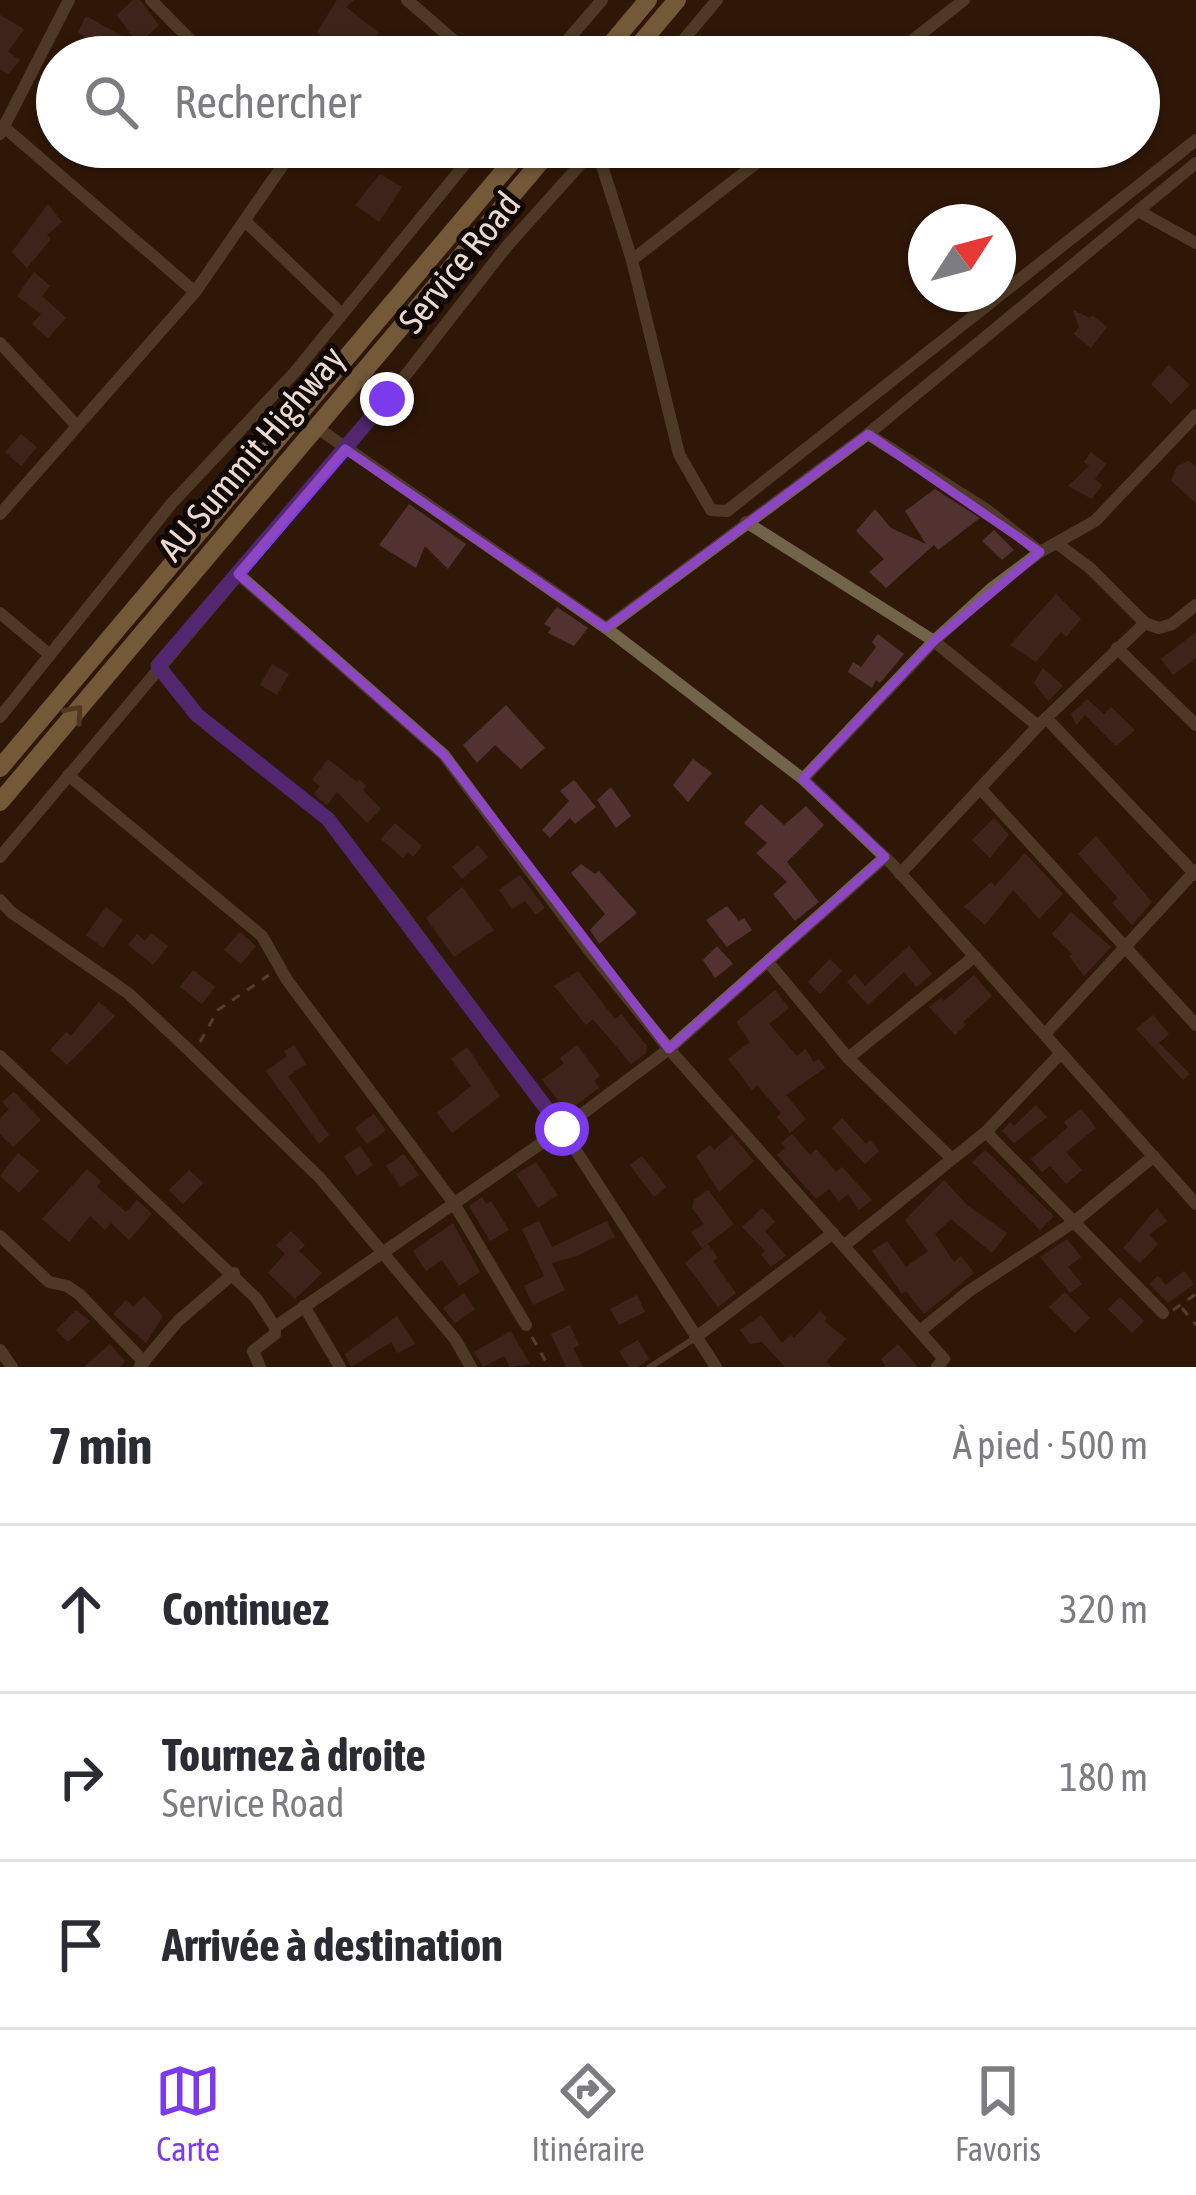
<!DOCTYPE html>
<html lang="fr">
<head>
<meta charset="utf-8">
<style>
	:root { --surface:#fff; --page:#f2f2f3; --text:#2b2b33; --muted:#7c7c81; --line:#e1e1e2; --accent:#7c3aed }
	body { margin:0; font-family:"Asap Condensed",sans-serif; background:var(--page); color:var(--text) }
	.compass { position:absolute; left:908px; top:204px; width:108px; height:108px; border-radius:50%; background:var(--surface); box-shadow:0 3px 9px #0004; rotate:54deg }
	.stop { position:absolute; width:36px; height:36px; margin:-27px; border:9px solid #7c3aed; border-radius:50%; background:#fff }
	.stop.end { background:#7c3aed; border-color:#fff; box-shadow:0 3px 12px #0008 }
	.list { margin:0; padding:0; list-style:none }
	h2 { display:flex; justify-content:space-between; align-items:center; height:156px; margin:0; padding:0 48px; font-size:51px }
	h2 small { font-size:39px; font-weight:400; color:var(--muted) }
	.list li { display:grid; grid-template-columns:78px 1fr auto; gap:36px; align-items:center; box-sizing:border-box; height:168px; padding:0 48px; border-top:3px solid var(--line) }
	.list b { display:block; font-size:45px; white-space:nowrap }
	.list p { margin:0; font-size:39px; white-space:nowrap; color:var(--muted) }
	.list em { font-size:39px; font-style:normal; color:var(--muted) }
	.icon { flex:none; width:66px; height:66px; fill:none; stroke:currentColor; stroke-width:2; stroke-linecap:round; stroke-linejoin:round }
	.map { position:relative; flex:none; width:1196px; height:1367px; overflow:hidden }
	.search { position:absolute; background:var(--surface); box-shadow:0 3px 9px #0004; left:36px; right:36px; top:36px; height:132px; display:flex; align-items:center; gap:30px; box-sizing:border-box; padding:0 42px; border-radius:66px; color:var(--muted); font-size:45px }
	.sheet { height:660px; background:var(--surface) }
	nav { display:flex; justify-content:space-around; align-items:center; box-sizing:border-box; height:168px; border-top:3px solid var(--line); background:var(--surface); font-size:33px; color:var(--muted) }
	nav a { display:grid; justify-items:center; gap:6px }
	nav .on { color:var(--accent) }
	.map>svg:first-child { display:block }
	.building { fill:#513231 }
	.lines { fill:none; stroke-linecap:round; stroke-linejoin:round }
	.path { stroke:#7f6b5d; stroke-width:3; stroke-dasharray:9 9; stroke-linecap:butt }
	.service { stroke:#72634b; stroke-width:6 }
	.minor { stroke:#72634b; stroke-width:12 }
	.primary { stroke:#c7a876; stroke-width:18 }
	.oneway { stroke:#755f42 }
	.route { stroke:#7c3aed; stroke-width:15 }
	.marked { fill:none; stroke:#8c46c2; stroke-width:9; stroke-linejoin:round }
	.labels { text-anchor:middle; stroke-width:10; stroke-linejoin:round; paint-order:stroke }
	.street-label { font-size:36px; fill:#eadad0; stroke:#100602 }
</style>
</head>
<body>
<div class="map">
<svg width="1196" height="1367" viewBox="0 0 1196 1367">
	<rect width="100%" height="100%" fill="#2f1808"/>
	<g class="building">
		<polygon points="133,0 140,0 159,25 138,44 117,15"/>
		<polygon points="337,0 354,0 346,7 379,33 364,50 359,44 350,56 335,42 323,57 296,57 321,35 317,32"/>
		<polygon points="0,15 24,29 8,52 20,60 8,74 0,69"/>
		<polygon points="86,16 138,45 132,50 138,57 108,57 78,32"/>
		<polygon points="380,174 402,187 379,222 355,205"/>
		<polygon points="48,204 62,222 47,235 51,239 27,268 12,252"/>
		<polygon points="34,272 50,286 42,296 66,318 48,338 32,324 41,314 17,296"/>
		<polygon points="1073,310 1090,318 1092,315 1107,327 1091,348 1074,334 1079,327"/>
		<polygon points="1169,365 1190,385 1171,404 1151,384"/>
		<polygon points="21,434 37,447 21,466 5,452"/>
		<polygon points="1091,452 1106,464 1095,479 1102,485 1092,499 1068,486 1089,466 1084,462"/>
		<polygon points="1189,461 1196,467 1196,503 1171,481 1177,466"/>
		<polygon points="935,489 980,518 938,550 934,545 886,588 869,572 884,559 856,531 875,509 891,528 926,544 905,511"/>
		<polygon points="409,504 466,544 448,569 425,546 416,568 379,545"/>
		<polygon points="994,530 1014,550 1002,560 982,541"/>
		<polygon points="1056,594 1081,619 1066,637 1061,632 1036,662 1010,645"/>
		<polygon points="557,607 588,628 574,646 548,633 551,628 544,624"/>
		<polygon points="1196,632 1196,658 1173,675 1161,659"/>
		<polygon points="878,634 904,654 880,683 876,680 872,688 848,672 853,662 861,667 876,647 872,642"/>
		<polygon points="272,664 289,674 277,695 260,685"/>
		<polygon points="1043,668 1063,686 1048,701 1034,683"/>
		<polygon points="1087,699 1104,714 1111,707 1135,730 1116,746 1085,715 1076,725 1071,714"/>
		<polygon points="506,705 545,748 521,769 495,745 477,763 463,745"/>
		<polygon points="328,759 357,782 359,779 366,786 363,790 381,809 367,823 337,792 327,805 314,794 320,786 312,780"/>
		<polygon points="693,759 712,773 688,802 673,785"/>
		<polygon points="574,780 596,807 575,824 570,818 550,838 542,830 569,801 560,791"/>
		<polygon points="611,787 631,816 616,828 597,800"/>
		<polygon points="761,804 784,825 806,806 824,825 787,862 819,902 795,921 773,894 787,882 756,853 767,843 744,823"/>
		<polygon points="994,818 1009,835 990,858 972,840"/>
		<polygon points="395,823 422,846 413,857 408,852 403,858 381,839"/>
		<polygon points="1096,836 1152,902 1132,925 1112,903 1118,898 1078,854"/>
		<polygon points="478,845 488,857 462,879 452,867"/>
		<polygon points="1025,853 1063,894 1039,919 1013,890 985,925 964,907 991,882 995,886"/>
		<polygon points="581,864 595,874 599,871 637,913 599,944 590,930 605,914 571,873"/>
		<polygon points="520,875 545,908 536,915 525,901 512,909 499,890"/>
		<polygon points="462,887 494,930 454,957 426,918"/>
		<polygon points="727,906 739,921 744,918 752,930 727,947 706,920"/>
		<polygon points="106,907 123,920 103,948 86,935"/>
		<polygon points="1071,912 1111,947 1084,976 1069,956 1072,954 1052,934"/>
		<polygon points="240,932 256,946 241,964 224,950"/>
		<polygon points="151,933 168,946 153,965 128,945 137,934 145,941"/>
		<polygon points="717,946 733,964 715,978 703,960"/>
		<polygon points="909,946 932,974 916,987 904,972 868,1005 847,982 855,974 865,986"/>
		<polygon points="830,959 842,971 820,994 808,982"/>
		<polygon points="193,970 215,987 202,1004 180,987"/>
		<polygon points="578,971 615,1019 621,1014 647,1046 646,1053 631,1064 593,1019 586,1025 554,986"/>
		<polygon points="974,975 992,996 963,1022 966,1025 955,1035 929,1007 941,997 944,1001"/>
		<polygon points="775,990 789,1008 769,1024 797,1056 805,1049 814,1062 819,1059 825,1068 786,1095 806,1119 790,1133 777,1117 781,1113 757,1085 752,1090 728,1059 750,1042 736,1022"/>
		<polygon points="99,1002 115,1016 67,1065 50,1050 66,1032 71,1036"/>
		<polygon points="1153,1015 1169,1034 1159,1043 1190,1074 1183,1080 1136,1029"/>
		<polygon points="294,1045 306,1064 288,1076 329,1135 319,1144 266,1071 287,1056 284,1051"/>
		<polygon points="577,1045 600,1076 594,1081 599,1088 564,1114 564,1108 542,1080 564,1063 560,1058"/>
		<polygon points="467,1047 500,1096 452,1133 437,1113 471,1086 451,1059"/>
		<polygon points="14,1092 41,1120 13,1147 0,1134 0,1118 9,1109 2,1102"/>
		<polygon points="1036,1105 1047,1117 1014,1143 1002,1131 1010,1122 1014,1126"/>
		<polygon points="1081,1109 1096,1128 1066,1152 1082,1170 1066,1184 1050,1166 1042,1172 1031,1159 1068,1127 1064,1122"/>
		<polygon points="374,1114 386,1130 367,1144 355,1128"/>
		<polygon points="842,1118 866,1144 870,1140 879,1151 865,1164 832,1128"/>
		<polygon points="792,1134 810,1155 816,1149 836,1172 842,1167 872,1200 859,1210 848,1194 839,1201 829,1189 816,1199 777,1155 785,1148 781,1143"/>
		<polygon points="732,1135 754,1161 719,1192 696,1156 710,1145 714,1150"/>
		<polygon points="360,1146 373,1165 357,1176 344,1156"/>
		<polygon points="985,1150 1054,1216 1040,1230 972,1162"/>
		<polygon points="18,1153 39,1171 19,1193 0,1176"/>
		<polygon points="404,1154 419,1175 401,1187 386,1166"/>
		<polygon points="642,1156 666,1187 654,1197 630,1165"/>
		<polygon points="536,1162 558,1195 538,1208 516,1174"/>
		<polygon points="87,1169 101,1181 97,1187 126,1212 137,1200 152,1214 129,1240 111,1223 105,1230 90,1216 69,1242 42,1219"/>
		<polygon points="189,1170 203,1183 183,1204 169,1190"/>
		<polygon points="944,1180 967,1205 1007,1233 992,1253 951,1219 935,1234 954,1262 961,1256 974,1273 924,1314 906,1291 902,1294 872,1251 887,1241 906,1267 928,1251 905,1220"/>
		<polygon points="708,1190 734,1224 702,1248 691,1232 704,1224 692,1208 694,1200"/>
		<polygon points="482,1197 486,1204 491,1201 509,1230 490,1241 469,1206"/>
		<polygon points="762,1208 775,1222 765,1231 786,1256 771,1267 761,1255 765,1251 742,1227"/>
		<polygon points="1157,1208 1167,1221 1149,1235 1158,1244 1140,1263 1123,1248"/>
		<polygon points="539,1221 552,1247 607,1221 615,1237 577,1256 552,1263 565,1290 533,1305 524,1286 544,1276 522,1229"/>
		<polygon points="453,1223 480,1272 459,1286 442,1260 426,1271 413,1251"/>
		<polygon points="291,1231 305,1245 299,1251 322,1273 295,1299 268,1273 285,1254 276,1245"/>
		<polygon points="1067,1239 1081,1257 1068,1267 1082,1284 1070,1293 1040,1257"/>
		<polygon points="708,1244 718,1258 713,1261 736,1293 718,1307 685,1263"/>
		<polygon points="1184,1271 1194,1284 1168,1303 1149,1284 1158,1276 1166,1285"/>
		<polygon points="1065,1292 1090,1318 1075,1333 1049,1307"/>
		<polygon points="464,1293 475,1309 455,1323 443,1308"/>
		<polygon points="637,1295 645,1312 619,1325 610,1309"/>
		<polygon points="144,1296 163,1316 146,1343 113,1314 126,1300 133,1307"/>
		<polygon points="1120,1297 1144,1321 1132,1333 1108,1309"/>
		<polygon points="76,1310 90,1321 68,1342 56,1330"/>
		<polygon points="820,1311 827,1318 824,1321 846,1339 826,1362 832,1367 785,1367 762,1342 750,1344 740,1330 761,1315 782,1343 791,1335 794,1338"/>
		<polygon points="397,1316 415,1344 397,1353 392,1343 386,1345 351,1367 345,1354"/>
		<polygon points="570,1325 579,1345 573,1348 583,1367 566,1367 551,1334"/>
		<polygon points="511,1331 530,1364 510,1367 504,1356 483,1367 474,1352"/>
		<polygon points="638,1340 649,1359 638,1367 629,1367 619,1351"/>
		<polygon points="110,1344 125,1362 119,1367 84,1367"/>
		<polygon points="898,1344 918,1367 886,1367 881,1359"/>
	</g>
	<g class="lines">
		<g class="path">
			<polyline points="200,1042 218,1010 269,975"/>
			<polyline points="1182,1308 1196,1325"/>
			<polyline points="1173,1310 1196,1294"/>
			<polyline points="532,1337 549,1367"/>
		</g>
		<polyline class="service" points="650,1367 692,1340"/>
		<g class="minor">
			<polyline points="151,0 207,57"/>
			<polyline points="407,0 473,57"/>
			<polyline points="553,57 602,0"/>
			<polyline points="669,57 717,0"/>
			<polyline points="891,57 964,0"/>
			<polyline points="4,127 195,292"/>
			<polyline points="0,134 69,0"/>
			<polyline points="596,147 632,260"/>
			<polyline points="777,147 632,260 679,454 711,510 727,511 1196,140"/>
			<polyline points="1140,212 1196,243"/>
			<polyline points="245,221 342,314"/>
			<polyline points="0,343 77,426"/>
			<polyline points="316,427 606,628 803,779 892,864 1196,1204"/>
			<polyline points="868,434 987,510 1040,552"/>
			<polyline points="0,514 195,292 285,162 288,147"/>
			<polyline points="746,522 934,641 1038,726"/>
			<polyline points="1059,545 1090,568 1145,623 1159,628 1172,624 1196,605"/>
			<polyline points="238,574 444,755 588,949 669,1049 944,1359 937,1367"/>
			<polyline points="0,613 50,655"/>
			<polyline points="606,628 868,434 1196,163"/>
			<polyline points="1117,648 1196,725"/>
			<polyline points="158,666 197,715 328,819 394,902 562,1129 716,1367"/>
			<polyline points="0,717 172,503 294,373 479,147"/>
			<polyline points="1046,718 1196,875"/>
			<polyline points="68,775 262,936 287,980 453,1202 526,1325"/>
			<polyline points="803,779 934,641 992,588 1040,552 1095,521 1196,415"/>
			<polyline points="980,788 1196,1025"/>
			<polyline points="0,857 387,399 507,246 596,147"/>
			<polyline points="900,874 1038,726 1145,623"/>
			<polyline points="0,900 11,912 128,993 193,1054 320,1178 455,1339 471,1367"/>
			<polyline points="768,962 848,1058 950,1157"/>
			<polyline points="1045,1034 1196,870"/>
			<polyline points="0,1056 256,1298 275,1327 275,1334 253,1351 260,1367"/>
			<polyline points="848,1058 975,956"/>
			<polyline points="986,1132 1163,1313"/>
			<polyline points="0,1236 49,1282 67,1286 79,1294 144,1362"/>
			<polyline points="846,1244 986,1132 1061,1053"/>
			<polyline points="304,1306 340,1367"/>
			<polyline points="275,1327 562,1129 669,1049 885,857"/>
			<polyline points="920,1331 969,1291 1074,1222 1154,1156"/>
			<polyline points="695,1338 833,1233"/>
			<polyline points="0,1350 12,1367"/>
			<polyline points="140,1366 178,1321 234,1273"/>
		</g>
		<g class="primary">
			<polyline points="600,57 648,0"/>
			<polyline points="629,57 677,0"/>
			<polyline points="0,768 524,147"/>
			<polyline points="0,802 553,147"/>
		</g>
	</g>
	<defs><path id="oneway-chevron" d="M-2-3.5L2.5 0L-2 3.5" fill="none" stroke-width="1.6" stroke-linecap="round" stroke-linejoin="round" transform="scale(3)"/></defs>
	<use class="oneway" href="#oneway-chevron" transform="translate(75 713) rotate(-49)"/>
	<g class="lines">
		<polyline class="route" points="387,399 158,666 197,715 328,819 562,1129"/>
	</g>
	<path d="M0 0H1196V1367H0ZM 868,434 L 1040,552 L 934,641 L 803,779 L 885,857 L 669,1049 L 444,755 L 238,574 L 345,449 L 606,628 Z" fill="#2f1808" fill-opacity=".55" fill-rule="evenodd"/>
	<path class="marked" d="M 868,434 L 1040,552 L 934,641 L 803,779 L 885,857 L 669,1049 L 444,755 L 238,574 L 345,449 L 606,628 Z"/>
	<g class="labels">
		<g class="street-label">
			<text transform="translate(459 262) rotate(-51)" y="13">Service Road</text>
			<text transform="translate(251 453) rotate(-50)" y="13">AU Summit Highway</text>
		</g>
	</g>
</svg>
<svg class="compass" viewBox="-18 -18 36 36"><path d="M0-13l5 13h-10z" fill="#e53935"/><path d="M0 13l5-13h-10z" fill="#7c7c81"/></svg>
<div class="stop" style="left:562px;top:1129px"></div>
<div class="stop end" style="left:387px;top:399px"></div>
<div class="search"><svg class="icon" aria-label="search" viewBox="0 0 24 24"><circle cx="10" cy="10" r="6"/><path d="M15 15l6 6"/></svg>Rechercher</div>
</div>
<section class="sheet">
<h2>7 min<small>À pied · 500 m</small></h2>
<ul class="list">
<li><svg class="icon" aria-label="ahead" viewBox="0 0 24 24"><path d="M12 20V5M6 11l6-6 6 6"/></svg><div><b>Continuez</b></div><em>320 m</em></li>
<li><svg class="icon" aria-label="right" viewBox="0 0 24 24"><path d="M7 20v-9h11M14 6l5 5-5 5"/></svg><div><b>Tournez à droite</b><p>Service Road</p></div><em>180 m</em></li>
<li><svg class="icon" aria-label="arrive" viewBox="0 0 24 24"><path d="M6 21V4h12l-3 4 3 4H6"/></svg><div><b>Arrivée à destination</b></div></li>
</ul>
</section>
<nav>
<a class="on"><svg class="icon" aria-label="map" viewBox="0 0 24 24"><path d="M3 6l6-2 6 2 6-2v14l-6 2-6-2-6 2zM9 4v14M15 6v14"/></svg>Carte</a>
<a><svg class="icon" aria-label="directions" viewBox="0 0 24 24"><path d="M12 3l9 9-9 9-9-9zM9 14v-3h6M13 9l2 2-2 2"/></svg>Itinéraire</a>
<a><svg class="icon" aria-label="saved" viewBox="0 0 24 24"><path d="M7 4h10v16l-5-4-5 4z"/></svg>Favoris</a>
</nav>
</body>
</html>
